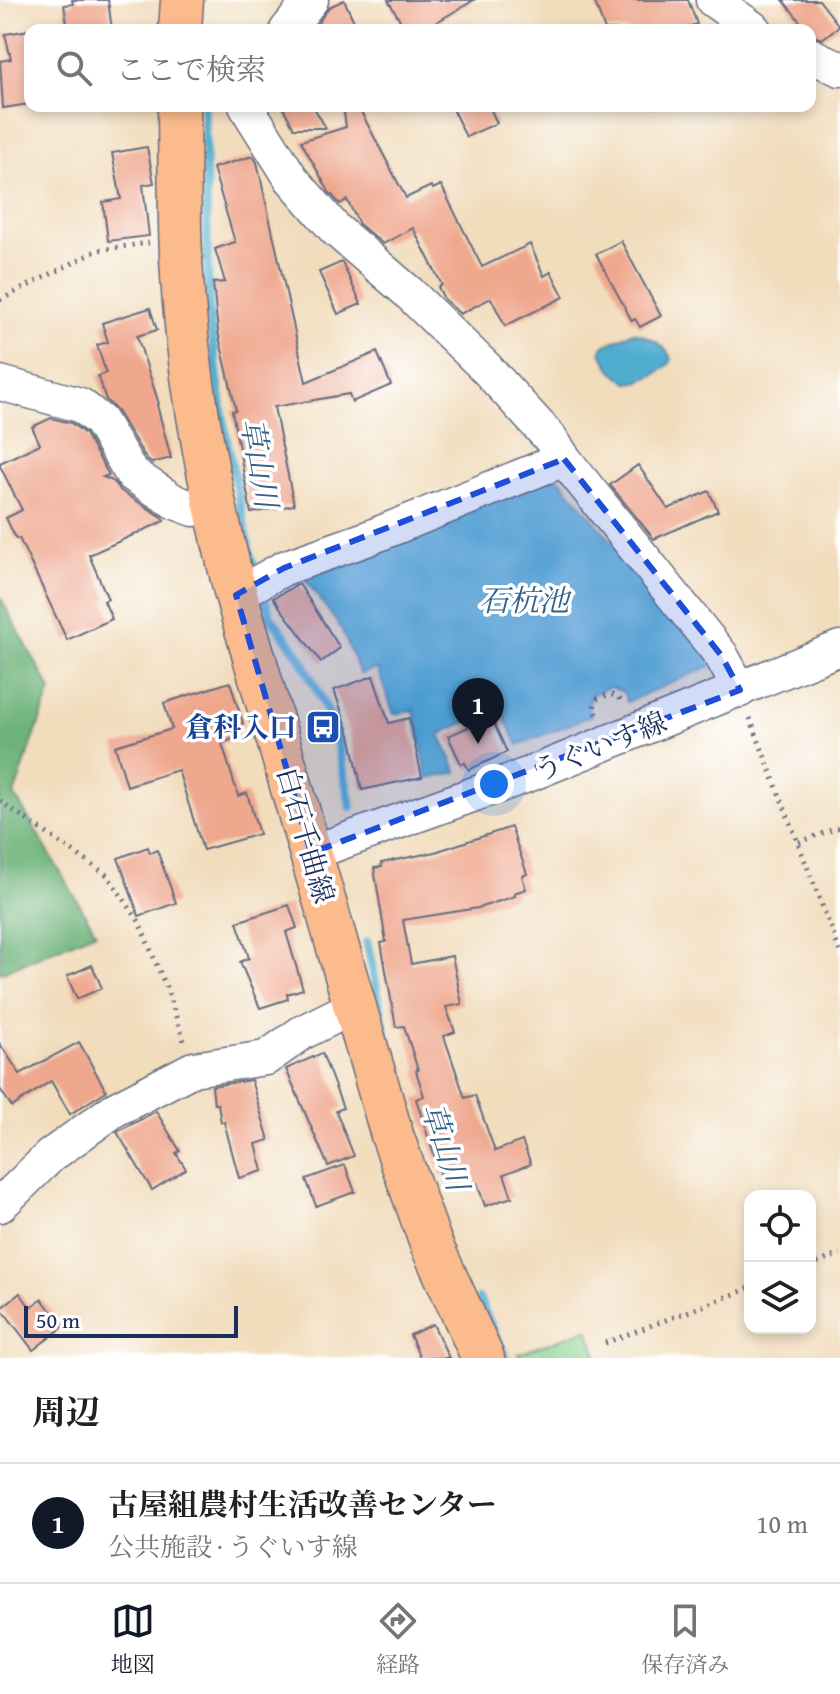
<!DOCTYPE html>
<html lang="ja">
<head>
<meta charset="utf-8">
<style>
	:root { --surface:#fff; --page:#f6f6f6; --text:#202124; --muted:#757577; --line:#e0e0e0; --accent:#111827 }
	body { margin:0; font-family:"Gentium Book Plus","Noto Serif JP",serif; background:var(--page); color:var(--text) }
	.controls { position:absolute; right:24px; bottom:24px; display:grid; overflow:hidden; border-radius:16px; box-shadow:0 4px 12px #0003 }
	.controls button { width:72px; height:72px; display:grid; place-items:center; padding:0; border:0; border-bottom:2px solid var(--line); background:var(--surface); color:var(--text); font:40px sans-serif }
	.scale { position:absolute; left:24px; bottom:20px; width:214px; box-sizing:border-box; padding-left:8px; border:4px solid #1b2f5e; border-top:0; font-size:22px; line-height:28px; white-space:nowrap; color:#1b2f5e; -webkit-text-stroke:6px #fff; paint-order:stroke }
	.you { position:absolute; left:494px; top:784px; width:28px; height:28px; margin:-20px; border:6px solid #fff; border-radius:50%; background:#1a73e8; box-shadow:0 0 0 12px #1a73e833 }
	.badge { display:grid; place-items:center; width:52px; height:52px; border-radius:50%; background:var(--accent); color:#fff; font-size:26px; font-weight:700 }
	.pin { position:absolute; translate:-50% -66px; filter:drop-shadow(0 2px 4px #0008) }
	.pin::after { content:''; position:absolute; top:42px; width:28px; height:24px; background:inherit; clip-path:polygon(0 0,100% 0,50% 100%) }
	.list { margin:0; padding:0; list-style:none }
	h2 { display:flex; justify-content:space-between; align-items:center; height:104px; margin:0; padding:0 32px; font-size:34px }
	h2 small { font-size:26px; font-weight:400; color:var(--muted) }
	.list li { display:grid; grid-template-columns:52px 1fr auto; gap:24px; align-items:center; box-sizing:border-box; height:120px; padding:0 32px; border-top:2px solid var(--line) }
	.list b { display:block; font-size:30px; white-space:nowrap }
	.list p { margin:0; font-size:26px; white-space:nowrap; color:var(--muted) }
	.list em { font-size:26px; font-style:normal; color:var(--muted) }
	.icon { flex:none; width:44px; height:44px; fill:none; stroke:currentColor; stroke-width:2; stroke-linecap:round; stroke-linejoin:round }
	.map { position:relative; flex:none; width:840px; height:1358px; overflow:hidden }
	.search { position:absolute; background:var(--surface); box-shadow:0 4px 12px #0003; left:24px; right:24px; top:24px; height:88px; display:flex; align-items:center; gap:20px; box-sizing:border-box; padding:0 28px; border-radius:16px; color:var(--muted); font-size:30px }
	.sheet { height:224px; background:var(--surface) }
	nav { display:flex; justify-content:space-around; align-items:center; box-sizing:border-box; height:112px; border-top:2px solid var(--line); background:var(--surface); font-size:22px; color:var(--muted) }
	nav a { display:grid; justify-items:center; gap:4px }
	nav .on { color:var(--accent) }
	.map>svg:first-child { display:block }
	.green { fill:#87d08c; stroke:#518075; stroke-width:2 }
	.forest { fill:#6db278; stroke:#44706b; stroke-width:2 }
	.water { fill:#51adcf; stroke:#366e96; stroke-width:2 }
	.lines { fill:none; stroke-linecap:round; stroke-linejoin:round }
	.stream { stroke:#51adcf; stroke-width:9 }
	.building { fill:#efa78e }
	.minor-casing { stroke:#666c7f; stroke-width:37 }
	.major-casing { stroke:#666c7f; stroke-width:45 }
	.path { stroke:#666c7f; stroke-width:5; stroke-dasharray:2 6; stroke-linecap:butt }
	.minor { stroke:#fff; stroke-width:34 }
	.major { stroke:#fbbb8d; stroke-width:42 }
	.marked { fill:#1d4ed8; fill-opacity:0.2; stroke:#1d4ed8; stroke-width:6; stroke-dasharray:16 10; stroke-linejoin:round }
	.labels { text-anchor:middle; stroke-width:7; stroke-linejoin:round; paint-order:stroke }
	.transit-label { font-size:28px; font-weight:bold; fill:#164399; stroke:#fff; text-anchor:end }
	.street-label { font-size:28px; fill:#1b2f5e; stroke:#fff }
	.water-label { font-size:30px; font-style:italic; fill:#31618b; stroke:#fff }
</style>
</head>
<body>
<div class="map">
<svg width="840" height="1358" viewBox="0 0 840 1358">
	<rect width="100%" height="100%" fill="#fff"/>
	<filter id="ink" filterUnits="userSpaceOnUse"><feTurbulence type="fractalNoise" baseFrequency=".0125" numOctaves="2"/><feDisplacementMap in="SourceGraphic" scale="16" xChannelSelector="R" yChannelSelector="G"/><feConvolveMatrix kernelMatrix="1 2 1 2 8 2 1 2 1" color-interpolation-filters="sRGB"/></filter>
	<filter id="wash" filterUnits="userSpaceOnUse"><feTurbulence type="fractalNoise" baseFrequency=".006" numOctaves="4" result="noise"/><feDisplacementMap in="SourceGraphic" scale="32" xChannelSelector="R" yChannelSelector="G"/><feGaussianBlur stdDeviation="1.8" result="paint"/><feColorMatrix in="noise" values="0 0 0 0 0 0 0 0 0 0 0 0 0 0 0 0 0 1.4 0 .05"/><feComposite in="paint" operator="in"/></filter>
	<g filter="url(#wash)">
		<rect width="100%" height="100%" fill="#f1dcbb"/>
		<polygon class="green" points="588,1329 598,1358 520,1358 518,1354"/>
		<polygon class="forest" points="0,597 51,690 14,794 96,932 0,973"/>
		<g class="water">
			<path d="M 633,332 C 650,337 665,344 672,360 C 664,372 642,382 628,383 L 611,369 L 601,352 L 602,347 Z"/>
			<polygon points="557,476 715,664 627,702 623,692 610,687 592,694 588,707 591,716 518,745 499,707 440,734 457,772 428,779 414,710 394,714 377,669 360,674 341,628 299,571"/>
		</g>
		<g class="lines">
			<g class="stream">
				<polyline points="204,106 209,315 224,426 250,554 257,574"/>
				<polyline points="261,588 271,617 302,660 333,723 351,807"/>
				<polyline points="367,942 387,1040 420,1152"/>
				<polyline points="479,1299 506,1358"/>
			</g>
		</g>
		<g id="blocks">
			<g class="building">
				<polygon points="72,0 108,0 112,30 68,30 64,5 73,4"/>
				<polygon points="344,0 358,30 313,30 329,7"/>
				<polygon points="388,0 474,0 423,30 406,30"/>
				<polygon points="594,0 688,0 697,24 680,30 605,30"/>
				<polygon points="783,0 819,0 839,26 822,39 811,35 810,30 807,30"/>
				<polygon points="30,30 30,104 3,108 0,61 11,59 5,34"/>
				<polygon points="282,106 313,106 326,128 294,128"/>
				<polygon points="343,106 358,106 406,198 431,186 433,189 441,185 482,267 530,244 544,276 551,272 564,297 505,326 491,298 460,314 444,299 438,287 442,285 413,228 383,244 359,224 347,200 340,204 329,192 301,141 346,127"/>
				<polygon points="451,106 489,106 497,123 466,137"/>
				<polygon points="147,147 154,183 143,185 149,236 108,241 103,202 121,199 112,153"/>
				<polygon points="253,156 257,162 306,382 377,352 391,385 352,402 349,394 274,407 294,505 251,513 232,411 236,410 218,332 213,283 225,282 215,249 235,242 213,168"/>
				<polygon points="621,241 661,316 640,327 635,319 632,321 596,254"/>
				<polygon points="342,262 361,304 338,314 319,272"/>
				<polygon points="150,308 157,330 137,336 159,404 157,405 171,458 152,463 147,460 117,411 106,400 98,376 106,373 97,345 108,342 102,323"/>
				<polygon points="51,418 71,423 85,434 109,475 103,477 113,481 121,491 162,517 164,521 89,555 108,599 104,601 112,619 67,640 19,538 16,539 6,518 22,510 0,466 0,463 40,444 32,427"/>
				<polygon points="638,465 668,509 709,491 718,511 654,539 610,485"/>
				<polygon points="299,584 340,648 321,662 273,598"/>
				<polygon points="373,676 389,723 409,718 422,777 362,790 350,735 334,690"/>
				<polygon points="230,682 243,723 232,731 236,738 222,743 238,796 247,793 259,834 203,850 178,770 127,786 115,746 172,729 164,703"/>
				<polygon points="491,717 507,752 469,770 465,763 461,764 448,736"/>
				<polygon points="511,827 527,874 522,876 526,889 514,893 515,896 478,908 403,920 411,964 452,956 462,1004 446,1007 455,1032 444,1036 465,1098 475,1095 495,1151 522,1141 531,1164 504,1174 512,1197 485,1206 477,1183 453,1191 447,1173 441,1176 431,1146 416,1099 424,1096 416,1071 418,1070 404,1026 396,1027 381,943 386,942 374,868 382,867 381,863 435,852"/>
				<polygon points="148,847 150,853 157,850 176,903 139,916 118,858"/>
				<polygon points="289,905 297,928 286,932 303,989 287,994 288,999 260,1008 240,962 249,958 237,922"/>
				<polygon points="92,965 102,988 77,999 67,976"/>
				<polygon points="79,1042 106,1091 70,1114 51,1081 12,1107 0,1089 0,1044 20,1074"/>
				<polygon points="322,1053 343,1108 336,1111 354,1156 328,1166 286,1069"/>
				<polygon points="251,1080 269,1140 256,1144 263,1171 239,1178 224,1122 221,1122 218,1104 214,1104 212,1086"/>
				<polygon points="156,1111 180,1151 176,1153 186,1169 152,1190 117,1132"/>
				<polygon points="345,1165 355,1192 316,1206 306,1179"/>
				<polygon points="20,1293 30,1307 42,1299 63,1327 33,1350 1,1308"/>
				<polygon points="433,1324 449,1358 420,1358 410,1335"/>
			</g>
		</g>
	</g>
	<g filter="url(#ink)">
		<use href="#blocks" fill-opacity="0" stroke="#666c7f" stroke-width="2"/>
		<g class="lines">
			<g class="minor-casing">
				<g id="minor">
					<polyline points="713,0 755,30"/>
					<polyline points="287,30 311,0"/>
					<polyline points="810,55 840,69"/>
					<polyline points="246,106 291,178 335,229 408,292 486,368 550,438 564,459 721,655 740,690"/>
					<polyline points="0,383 80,405 100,421 132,474 175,502 194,509 213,503"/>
					<polyline points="236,595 284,568 366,539 564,459"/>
					<polyline points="311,853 530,774 840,648"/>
					<polyline points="0,1205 50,1156 114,1110 193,1069 266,1058 303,1032 339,1014 357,1010"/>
				</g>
			</g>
			<g class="major-casing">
				<g id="major">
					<polyline points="180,30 182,0"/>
					<path d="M 179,106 C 180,175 178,245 185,314 C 193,408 212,499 235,591 L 392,1135 L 431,1244 L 483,1358"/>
				</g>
			</g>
			<g class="path">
				<polyline points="0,300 98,250 149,243"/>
				<polyline points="597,714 594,707 597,699 610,694 619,698 621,704"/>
				<polyline points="750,718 840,952"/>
				<polyline points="0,801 107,875 138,920 167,989 184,1041"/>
				<polyline points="799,842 840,827"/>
				<polyline points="810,1266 840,1254"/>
				<polyline points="605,1343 750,1288"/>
			</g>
			<use href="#minor" class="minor"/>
			<use href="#major" class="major"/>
		</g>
	</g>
	<path class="marked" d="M 564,459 L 721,655 L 740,690 L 311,853 L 236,595 L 284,568 Z"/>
	<defs>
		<g id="bus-square" transform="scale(1.8)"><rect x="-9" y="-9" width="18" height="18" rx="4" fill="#1a4fb4" stroke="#fff"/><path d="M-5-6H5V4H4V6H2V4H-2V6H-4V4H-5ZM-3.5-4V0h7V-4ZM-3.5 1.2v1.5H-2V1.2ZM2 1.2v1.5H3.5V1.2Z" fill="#fff"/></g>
	</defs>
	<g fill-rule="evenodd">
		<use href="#bus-square" x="323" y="727"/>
	</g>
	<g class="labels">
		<g class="transit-label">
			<text x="297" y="737">倉科入口</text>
		</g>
		<g class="street-label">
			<text transform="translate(600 746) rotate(-22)" y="10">うぐいす線</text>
			<text transform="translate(306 835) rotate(74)" y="10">白石千曲線</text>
		</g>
		<g class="water-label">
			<text transform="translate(259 463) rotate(80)" y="10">草山川</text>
			<text x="524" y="611">石杭池</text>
			<text transform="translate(445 1147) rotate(72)" y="10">草山川</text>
		</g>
	</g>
</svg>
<div class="controls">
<button><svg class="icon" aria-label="locate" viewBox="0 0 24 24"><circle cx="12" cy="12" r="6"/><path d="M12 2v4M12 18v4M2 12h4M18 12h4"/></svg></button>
<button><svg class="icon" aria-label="layers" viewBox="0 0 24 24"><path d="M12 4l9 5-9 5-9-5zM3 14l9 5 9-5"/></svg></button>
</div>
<div class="scale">50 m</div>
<div class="you"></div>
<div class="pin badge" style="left:478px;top:744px">1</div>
<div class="search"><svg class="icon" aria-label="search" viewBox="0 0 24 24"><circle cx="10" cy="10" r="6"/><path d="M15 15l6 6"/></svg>ここで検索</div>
</div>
<section class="sheet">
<h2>周辺<small></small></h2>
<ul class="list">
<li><span class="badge">1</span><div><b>古屋組農村生活改善センター</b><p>公共施設 · うぐいす線</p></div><em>10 m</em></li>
</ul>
</section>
<nav>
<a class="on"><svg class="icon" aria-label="map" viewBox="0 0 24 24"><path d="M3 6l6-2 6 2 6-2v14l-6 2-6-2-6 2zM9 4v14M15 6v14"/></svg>地図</a>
<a><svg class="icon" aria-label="directions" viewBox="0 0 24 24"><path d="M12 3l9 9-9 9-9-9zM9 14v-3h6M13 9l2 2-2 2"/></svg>経路</a>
<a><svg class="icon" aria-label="saved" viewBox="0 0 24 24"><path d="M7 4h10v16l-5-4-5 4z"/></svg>保存済み</a>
</nav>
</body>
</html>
